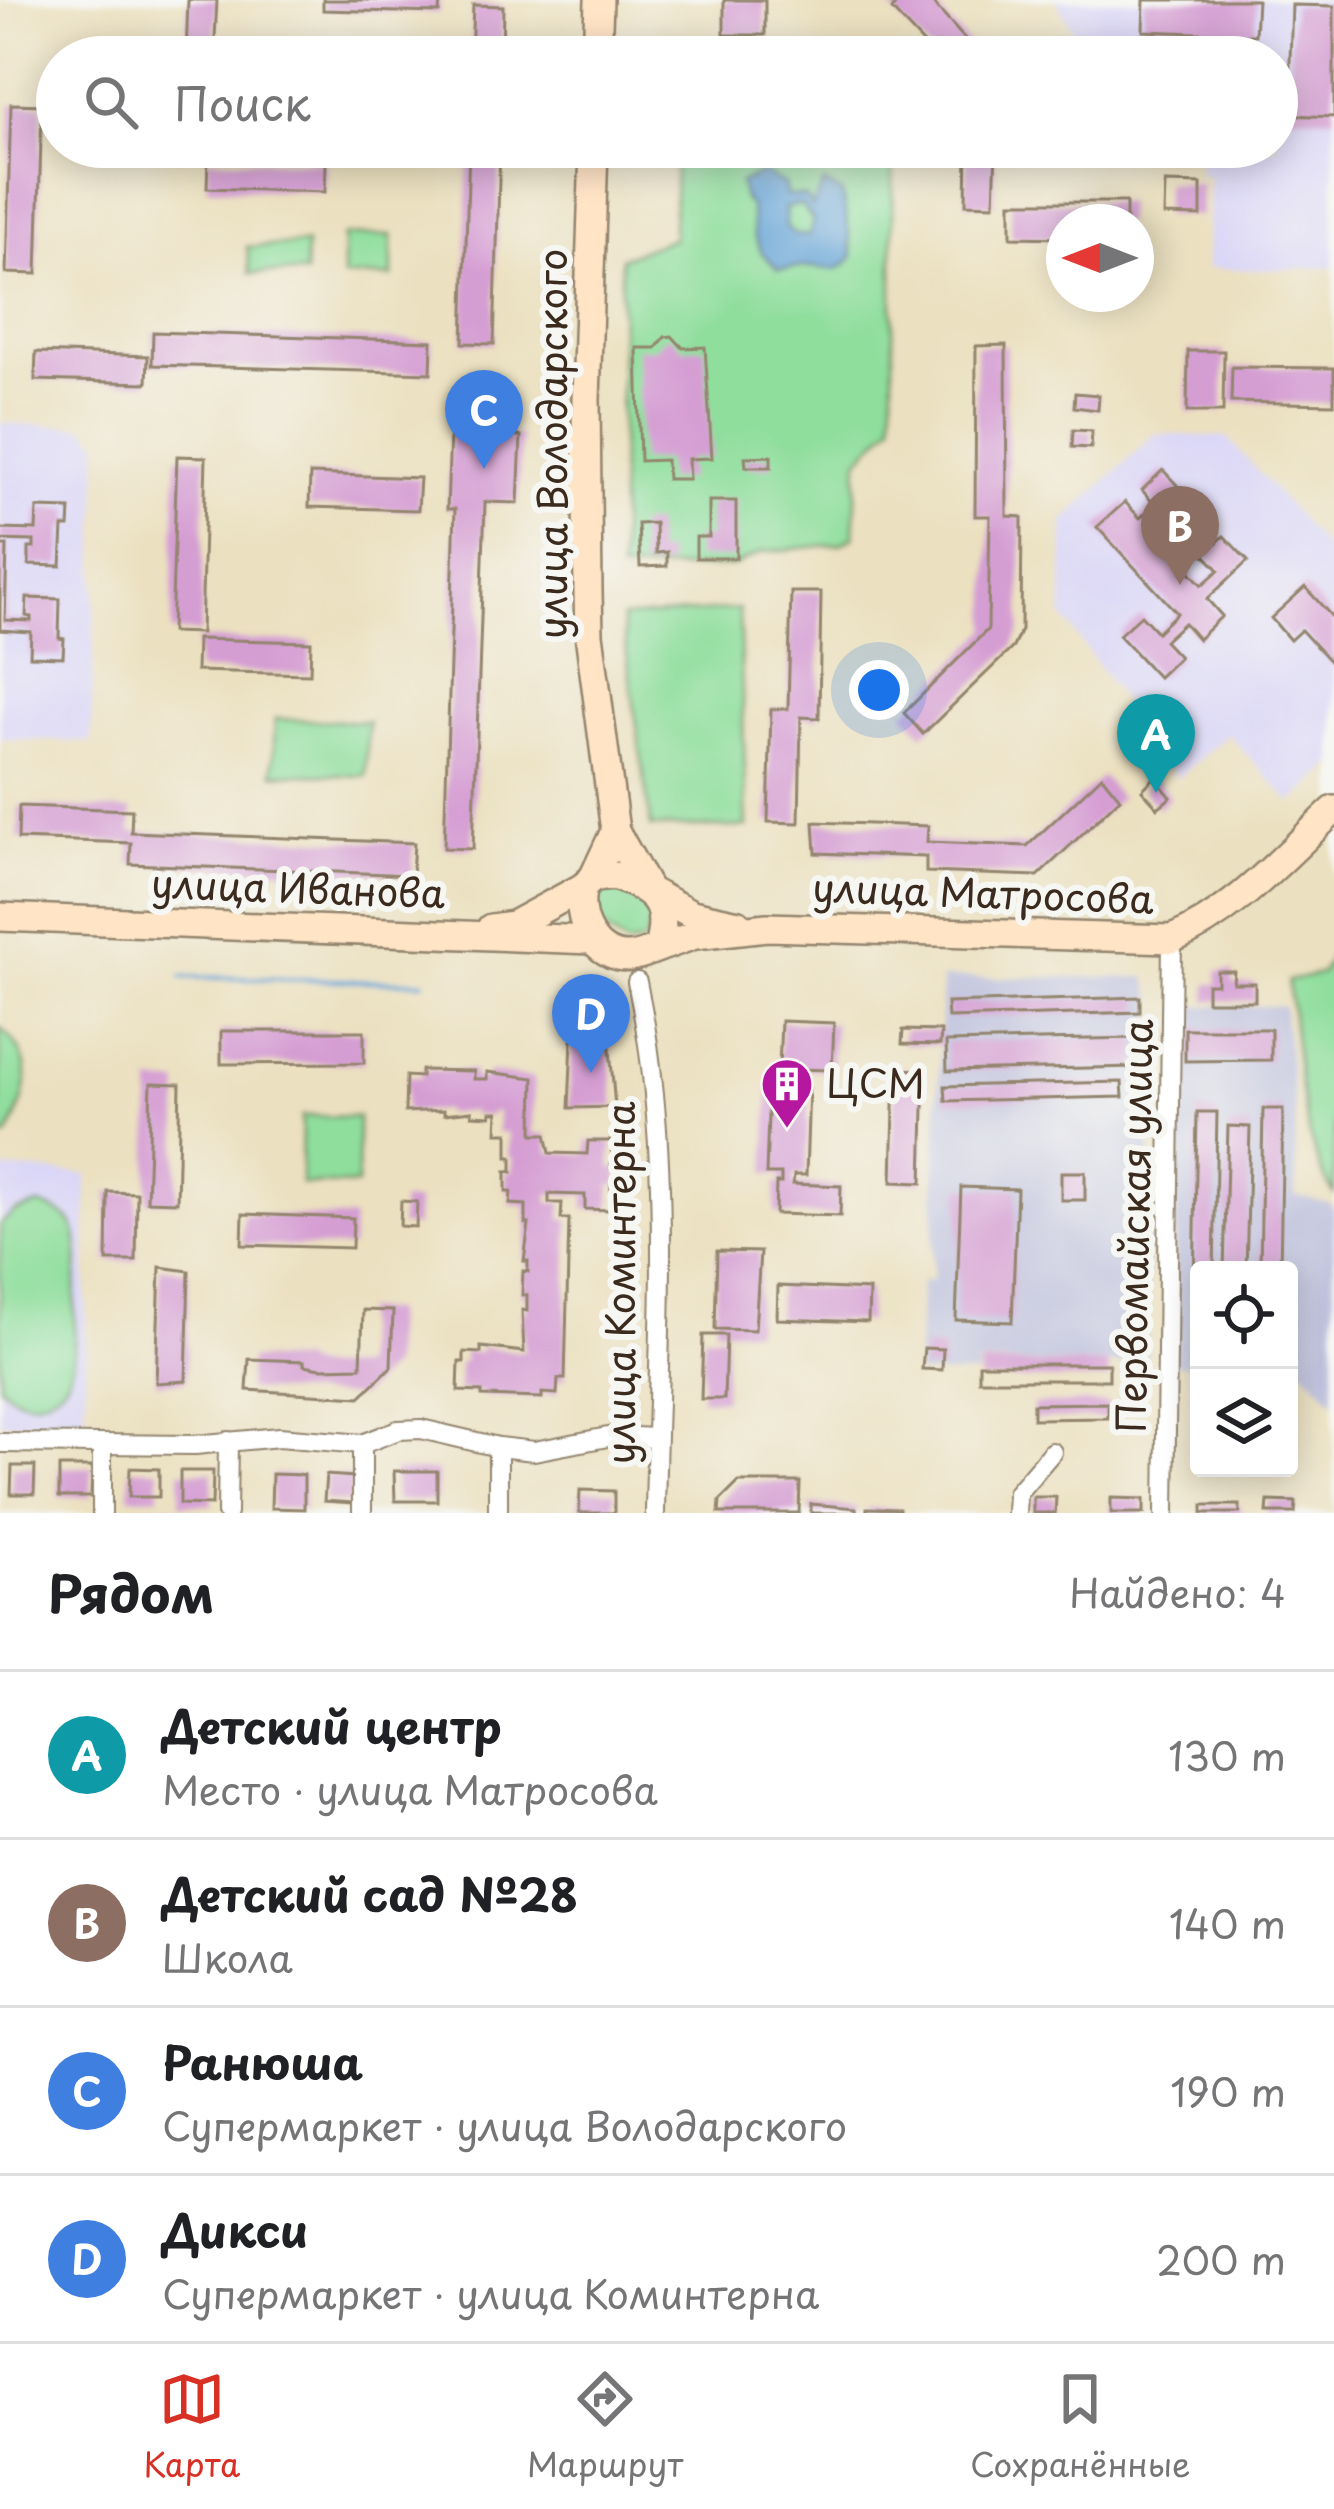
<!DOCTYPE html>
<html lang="ru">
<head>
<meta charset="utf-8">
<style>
	:root { --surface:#fff; --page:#f2f2f2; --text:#202124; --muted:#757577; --line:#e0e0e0; --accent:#d93025 }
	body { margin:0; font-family:"Playpen Sans",sans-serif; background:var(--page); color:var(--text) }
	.controls { position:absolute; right:36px; bottom:36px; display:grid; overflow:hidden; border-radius:12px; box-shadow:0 6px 30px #0003 }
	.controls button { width:108px; height:108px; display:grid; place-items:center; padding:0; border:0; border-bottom:3px solid var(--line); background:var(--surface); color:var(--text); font:60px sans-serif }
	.compass { position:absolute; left:1046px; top:204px; width:108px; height:108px; border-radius:50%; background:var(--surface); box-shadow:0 6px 30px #0003; rotate:270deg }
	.you { position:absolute; left:879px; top:690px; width:42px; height:42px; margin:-30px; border:9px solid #fff; border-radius:50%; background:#1a73e8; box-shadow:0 0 0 18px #1a73e833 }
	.badge { display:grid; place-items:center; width:78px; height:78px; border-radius:50%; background:var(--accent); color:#fff; font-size:39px; font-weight:700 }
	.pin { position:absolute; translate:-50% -99px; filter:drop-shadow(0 3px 6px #0008) }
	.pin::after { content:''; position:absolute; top:63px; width:42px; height:36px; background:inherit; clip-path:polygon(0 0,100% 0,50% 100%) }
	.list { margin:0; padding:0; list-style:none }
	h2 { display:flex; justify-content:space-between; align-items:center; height:156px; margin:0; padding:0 48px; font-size:51px }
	h2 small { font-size:39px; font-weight:400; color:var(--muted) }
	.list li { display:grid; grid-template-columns:78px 1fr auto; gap:36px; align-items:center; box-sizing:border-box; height:168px; padding:0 48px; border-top:3px solid var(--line) }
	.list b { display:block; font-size:45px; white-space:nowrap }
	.list p { margin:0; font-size:39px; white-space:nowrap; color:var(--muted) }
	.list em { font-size:39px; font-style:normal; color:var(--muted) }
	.icon { flex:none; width:66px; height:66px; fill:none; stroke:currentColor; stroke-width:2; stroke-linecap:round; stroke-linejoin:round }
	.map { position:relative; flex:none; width:1334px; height:1513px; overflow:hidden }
	.search { position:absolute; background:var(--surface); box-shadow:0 6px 30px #0003; left:36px; right:36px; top:36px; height:132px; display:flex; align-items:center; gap:30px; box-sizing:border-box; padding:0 42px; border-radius:66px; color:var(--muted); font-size:45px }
	.sheet { height:828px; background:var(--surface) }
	nav { display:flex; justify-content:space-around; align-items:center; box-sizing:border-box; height:168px; border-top:3px solid var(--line); background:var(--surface); font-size:33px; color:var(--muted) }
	nav a { display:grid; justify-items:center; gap:6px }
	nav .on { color:var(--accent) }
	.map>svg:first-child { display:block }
	.built { fill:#dad6f7 }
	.industrial { fill:#c0c2dd }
	.green { fill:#8fde9c; stroke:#65845d; stroke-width:3 }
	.water { fill:#64a3d6; stroke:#50667a; stroke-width:3; fill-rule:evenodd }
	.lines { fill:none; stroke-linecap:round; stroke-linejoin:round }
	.stream { stroke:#64a3d6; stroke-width:4.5 }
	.building { fill:#d59ed3 }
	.street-casing { stroke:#93856e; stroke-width:22 }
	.secondary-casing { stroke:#93856e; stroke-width:32 }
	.street { stroke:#fff; stroke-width:18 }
	.secondary { stroke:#ffe4c6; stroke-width:27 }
	.labels { text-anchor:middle; stroke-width:12; stroke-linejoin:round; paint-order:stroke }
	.street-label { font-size:39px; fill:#3b2a1e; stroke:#f6f6f2 }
	.poi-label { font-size:39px; fill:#3b2a1e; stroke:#f6f6f2; text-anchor:start }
</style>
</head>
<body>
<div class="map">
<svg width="1334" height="1513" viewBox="0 0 1334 1513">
	<rect width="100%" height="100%" fill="#f6f6f2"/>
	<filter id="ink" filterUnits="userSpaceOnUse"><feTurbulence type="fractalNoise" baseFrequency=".00833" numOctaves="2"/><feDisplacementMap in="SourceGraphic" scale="24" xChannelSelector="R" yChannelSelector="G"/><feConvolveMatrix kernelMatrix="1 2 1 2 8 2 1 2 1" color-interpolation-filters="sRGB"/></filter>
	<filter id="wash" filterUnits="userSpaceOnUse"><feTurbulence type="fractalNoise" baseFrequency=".004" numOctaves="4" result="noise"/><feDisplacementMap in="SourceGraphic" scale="48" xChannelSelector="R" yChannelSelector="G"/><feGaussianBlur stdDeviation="2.7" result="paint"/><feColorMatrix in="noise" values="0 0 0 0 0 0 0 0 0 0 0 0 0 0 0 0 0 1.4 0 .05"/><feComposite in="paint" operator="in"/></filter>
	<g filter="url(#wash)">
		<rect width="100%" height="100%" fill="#ebe0bf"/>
		<g class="built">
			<polygon points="1056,0 1334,0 1334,267 1259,270 1207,268 1209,176 1199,174 1201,147 1277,147 1277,57 1089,57"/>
			<polygon points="0,423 84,427 99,442 91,742 0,739"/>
			<polygon points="1155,434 1227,437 1334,558 1334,764 1292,803 1228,734 1177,778 1063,616 1064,521"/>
			<polygon points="0,1169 87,1174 85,1424 0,1422"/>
		</g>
		<g class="industrial">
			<polygon points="1146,977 1153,998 1146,1364 978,1363 977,1375 917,1374 921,1281 932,1281 942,978"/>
			<polygon points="1179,1006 1283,1006 1295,1109 1296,1196 1329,1203 1334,1209 1334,1401 1297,1363 1289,1363 1289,1270 1199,1270 1199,1365 1174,1365"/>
		</g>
		<g class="green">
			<polygon points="751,153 881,158 893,171 893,423 858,460 854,536 840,544 762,552 734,566 620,571 621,258 673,238 675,167"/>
			<polygon points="392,235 392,277 343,277 343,236"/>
			<polygon points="306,244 305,273 250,273 247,247"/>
			<polygon points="739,609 747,827 651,827 622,618"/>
			<polygon points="275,719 368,722 366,776 273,773"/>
			<polygon points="602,888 624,890 651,912 646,941 628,946 595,923 591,899"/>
			<path d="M 1334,950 L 1334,1193 C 1300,1149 1296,1037 1288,981 L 1321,974 Z"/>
			<path d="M 0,1028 C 40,1060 27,1096 8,1136 L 0,1138 Z"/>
			<polygon points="302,1116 358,1117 357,1185 301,1184"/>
			<path d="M 39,1205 C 51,1209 65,1213 72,1224 C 83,1242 75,1279 75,1300 C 73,1333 83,1387 42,1399 C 25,1405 13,1397 0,1386 L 0,1224 L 15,1212 Z"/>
		</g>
		<path class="water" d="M 763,173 L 785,185 L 786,195 L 806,197 L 812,207 L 824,183 L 842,193 L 853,256 C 835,278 830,266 808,267 C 798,267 789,270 778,269 L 762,253 L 754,235 L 750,206 L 744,200 L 740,183 ZM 801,205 L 813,220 L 810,235 L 795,235 L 787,228 L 785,208 Z"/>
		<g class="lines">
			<polyline class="stream" points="182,977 423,982"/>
		</g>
		<g id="blocks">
			<g class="building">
				<polygon points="188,0 217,0 214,57 186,57"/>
				<polygon points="323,0 440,0 439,13 323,10"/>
				<rect x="724" y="0" width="41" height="35"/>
				<polygon points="898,0 930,0 981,57 936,57 892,10"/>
				<polygon points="1144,0 1257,0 1255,35 1243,35 1242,57 1223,57 1224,34 1143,31"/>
				<polygon points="473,5 503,6 502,57 471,57"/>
				<polygon points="1292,5 1334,6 1334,117 1288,115"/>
				<polygon points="11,104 42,105 37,274 6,273"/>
				<polygon points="469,147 500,147 494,344 463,343"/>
				<polygon points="967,147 996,147 994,205 966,204"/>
				<polygon points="208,159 326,163 325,192 207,188"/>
				<polygon points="1165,183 1201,184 1201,216 1164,215"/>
				<polygon points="1011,202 1126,202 1126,222 1064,222 1064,238 1011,237"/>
				<polygon points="153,332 432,341 431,373 152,365"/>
				<polygon points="672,336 683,348 705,347 712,458 688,459 689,479 667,479 666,460 640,461 637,348 656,348 665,337"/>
				<polygon points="1006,345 1007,516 1022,517 1021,630 1013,647 923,734 904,713 988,629 990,516 975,516 976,346"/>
				<polygon points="1188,351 1224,351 1223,412 1187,412"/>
				<polygon points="36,352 148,356 147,383 35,380"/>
				<polygon points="1232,367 1334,368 1334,404 1231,402"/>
				<polygon points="1075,393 1099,395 1098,410 1074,407"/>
				<polygon points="1073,430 1092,431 1091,448 1072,447"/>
				<polygon points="450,433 521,436 518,503 485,502 473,849 444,848 455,509 447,509"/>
				<polygon points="177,456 206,457 201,633 171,632"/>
				<polygon points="771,456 771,467 746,467 745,457"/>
				<polygon points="1163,470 1201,511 1179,532 1164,516 1150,529 1202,585 1219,570 1204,554 1224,536 1248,561 1207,599 1222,616 1198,639 1184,623 1164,641 1179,657 1158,677 1119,635 1141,615 1157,632 1177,613 1097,527 1125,502 1140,518 1155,505 1142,490"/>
				<polygon points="310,474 420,478 418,510 309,507"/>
				<polygon points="709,501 736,501 736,558 696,558 696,537 709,537"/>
				<polygon points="37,508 70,509 69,527 63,527 61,566 29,565 29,548 34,548 34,541 0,540 0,529 36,530"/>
				<polygon points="655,523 656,553 667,552 667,566 640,567 638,524"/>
				<polygon points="0,546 7,546 5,620 31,621 31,617 26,616 27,598 60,599 59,638 64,639 63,657 30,656 31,632 0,630"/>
				<polygon points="1305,587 1334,619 1334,666 1301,630 1290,640 1271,618"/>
				<polygon points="791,592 821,592 819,718 801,717 799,823 768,822 771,709 788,709"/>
				<polygon points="197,639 311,642 310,674 196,671"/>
				<polygon points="1102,776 1120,798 1038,876 926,872 926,857 816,853 814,822 928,826 927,842 1027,846"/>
				<polygon points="1154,778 1171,797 1158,808 1142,790"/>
				<polygon points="19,806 132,810 131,832 414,843 412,875 130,864 131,843 18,839"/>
				<polygon points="1217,971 1234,971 1233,983 1255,983 1255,1001 1207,1001 1207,984 1217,984"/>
				<polygon points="1140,997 1140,1012 948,1018 947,1003"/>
				<polygon points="781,1021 834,1023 832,1070 795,1069 795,1086 809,1087 806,1175 794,1175 793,1184 841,1186 840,1216 775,1214 776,1183 781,1183 781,1174 766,1174 769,1085 786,1085 786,1069 779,1068"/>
				<polygon points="1185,1029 1271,1029 1271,1060 1185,1061"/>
				<polygon points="903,1030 941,1031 940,1045 902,1044"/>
				<polygon points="221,1031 364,1031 364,1063 221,1064"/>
				<polygon points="609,1038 615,1107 569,1108 572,1040"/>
				<polygon points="1137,1038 1137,1067 947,1071 946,1042"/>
				<polygon points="895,1069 925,1070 922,1183 892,1182"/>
				<polygon points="421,1070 474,1071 474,1079 487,1079 487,1072 534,1078 533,1134 546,1134 550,1153 587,1154 588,1141 612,1141 611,1168 618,1168 618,1185 611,1184 610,1210 585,1209 585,1195 549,1194 549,1203 562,1203 561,1219 569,1219 565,1379 558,1379 557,1394 542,1393 542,1398 482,1396 482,1392 458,1391 459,1362 464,1362 464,1352 481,1353 481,1347 524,1352 522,1310 527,1311 527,1295 522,1295 523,1271 528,1272 528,1261 524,1261 529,1224 526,1224 526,1205 510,1204 511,1192 506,1192 506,1171 512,1172 512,1157 508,1157 508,1133 497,1133 498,1112 491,1112 491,1116 472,1115 472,1111 444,1114 444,1110 405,1112 406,1076 421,1077"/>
				<polygon points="1122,1082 1123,1097 946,1101 945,1086"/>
				<polygon points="151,1083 180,1084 177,1202 147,1201"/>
				<polygon points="1263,1109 1283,1109 1280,1270 1260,1270"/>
				<polygon points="1197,1112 1217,1112 1214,1270 1199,1270 1199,1350 1193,1350"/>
				<polygon points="1228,1126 1250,1127 1246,1270 1224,1270"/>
				<rect x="1061" y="1172" width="24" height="28"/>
				<polygon points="961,1187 1017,1189 1012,1322 956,1320"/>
				<polygon points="108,1192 137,1193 136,1261 107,1261"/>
				<polygon points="401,1201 417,1202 416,1227 400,1226"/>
				<polygon points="243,1214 353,1218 352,1248 242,1245"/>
				<polygon points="717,1251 760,1252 755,1330 715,1329"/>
				<polygon points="160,1267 189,1271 186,1381 156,1383"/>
				<polygon points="778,1286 869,1290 868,1322 777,1319"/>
				<polygon points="363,1310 393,1311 391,1367 360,1397 247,1390 249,1359 304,1361 304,1365 321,1368 361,1367"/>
				<polygon points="703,1335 726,1335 724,1399 701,1399"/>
				<polygon points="924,1348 943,1349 942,1370 922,1369"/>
				<rect x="979" y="1364" width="130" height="16"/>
				<polygon points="1108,1403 1108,1418 1033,1419 1033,1404"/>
				<polygon points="12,1466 35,1466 34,1494 11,1494"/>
				<polygon points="59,1467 92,1467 91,1497 59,1497"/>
				<polygon points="130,1468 159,1469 159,1497 129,1497"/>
				<polygon points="180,1471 213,1471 212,1505 180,1504"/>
				<polygon points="394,1471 437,1471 437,1501 395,1501"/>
				<polygon points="272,1474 304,1475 304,1509 271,1508"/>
				<polygon points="326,1475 354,1477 353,1503 324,1501"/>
				<polygon points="739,1482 800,1482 799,1513 719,1513 720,1501"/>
				<polygon points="580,1490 614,1491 614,1513 579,1513"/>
				<polygon points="1033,1497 1056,1497 1055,1513 1033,1513"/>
				<polygon points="1111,1498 1144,1499 1144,1513 1111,1513"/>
				<polygon points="1268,1501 1296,1502 1295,1513 1267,1513"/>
				<polygon points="811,1504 856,1508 856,1513 811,1513"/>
				<rect x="1203" y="1505" width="37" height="8"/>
				<polygon points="867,1508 899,1509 899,1513 867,1513"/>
			</g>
		</g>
	</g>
	<g filter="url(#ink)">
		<use href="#blocks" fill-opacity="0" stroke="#93856e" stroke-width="3"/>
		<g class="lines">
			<g class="street-casing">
				<g id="street">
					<path d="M 637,982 C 674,1156 658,1336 655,1513"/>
					<polyline points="0,1443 195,1445 279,1437 362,1444 398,1430 421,1429 498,1447 534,1451 613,1436 656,1438"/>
					<polyline points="362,1444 362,1513"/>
					<polyline points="102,1447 102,1513"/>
					<polyline points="498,1447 498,1513"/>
					<polyline points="227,1513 228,1441"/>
					<polyline points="1016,1513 1017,1493 1052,1452"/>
					<polyline points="1165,1513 1172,939"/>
				</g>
			</g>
			<g class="secondary-casing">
				<g id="secondary">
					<polyline points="597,57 599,0"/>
					<polyline points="615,831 649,891 692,914 738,924"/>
					<path d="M 613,876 C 655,889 670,904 658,948 C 649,952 639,956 630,957 C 594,959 574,918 583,887 L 593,878 Z"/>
					<polyline points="593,878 615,831 589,634 588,592 586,400 594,147"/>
					<polyline points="0,917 592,940"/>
					<polyline points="491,928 513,925 583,887"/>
					<path d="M 658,948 L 695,935 L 767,927 L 1172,939 C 1236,912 1283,857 1334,810"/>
				</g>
			</g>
			<use href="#street" class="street"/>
			<use href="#secondary" class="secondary"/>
		</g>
	</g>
	<defs>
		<g id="building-pin" transform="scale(2.7)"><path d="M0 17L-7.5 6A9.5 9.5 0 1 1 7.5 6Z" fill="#b5179e" stroke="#f6f6f2"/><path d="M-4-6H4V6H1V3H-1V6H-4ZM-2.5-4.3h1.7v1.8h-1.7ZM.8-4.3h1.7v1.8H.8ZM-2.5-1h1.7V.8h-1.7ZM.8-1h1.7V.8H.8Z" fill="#fff"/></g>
	</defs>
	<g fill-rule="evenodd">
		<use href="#building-pin" x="787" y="1084"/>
	</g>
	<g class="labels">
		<g class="street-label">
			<text transform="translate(553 444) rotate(-90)" y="14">улица Володарского</text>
			<text transform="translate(298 889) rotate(2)" y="14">улица Иванова</text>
			<text transform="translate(983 894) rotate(2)" y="14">улица Матросова</text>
			<text transform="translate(1135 1226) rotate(-89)" y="14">Первомайская улица</text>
			<text transform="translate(621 1283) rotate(-90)" y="14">улица Коминтерна</text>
		</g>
		<g class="poi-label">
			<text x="826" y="1098">ЦСМ</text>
		</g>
	</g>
</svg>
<div class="controls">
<button><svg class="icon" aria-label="locate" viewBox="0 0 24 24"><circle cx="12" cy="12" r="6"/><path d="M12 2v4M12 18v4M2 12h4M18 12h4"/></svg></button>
<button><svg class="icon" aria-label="layers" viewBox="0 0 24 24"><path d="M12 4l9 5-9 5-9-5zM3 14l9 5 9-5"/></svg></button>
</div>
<svg class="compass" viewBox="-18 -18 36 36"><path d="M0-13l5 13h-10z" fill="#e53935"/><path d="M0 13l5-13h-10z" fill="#757577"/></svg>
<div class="you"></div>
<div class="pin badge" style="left:1156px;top:793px;background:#0f9aa8">A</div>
<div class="pin badge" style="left:1180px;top:585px;background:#8d6e63">B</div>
<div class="pin badge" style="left:484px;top:469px;background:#3f7fe0">C</div>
<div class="pin badge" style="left:591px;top:1073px;background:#3f7fe0">D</div>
<div class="search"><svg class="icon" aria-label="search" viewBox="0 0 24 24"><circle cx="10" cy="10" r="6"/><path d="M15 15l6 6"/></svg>Поиск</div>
</div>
<section class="sheet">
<h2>Рядом<small>Найдено: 4</small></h2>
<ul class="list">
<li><span class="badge" style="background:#0f9aa8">A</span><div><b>Детский центр</b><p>Место · улица Матросова</p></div><em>130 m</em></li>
<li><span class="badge" style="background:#8d6e63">B</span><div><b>Детский сад №28</b><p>Школа</p></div><em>140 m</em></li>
<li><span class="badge" style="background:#3f7fe0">C</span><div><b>Ранюша</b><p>Супермаркет · улица Володарского</p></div><em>190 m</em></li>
<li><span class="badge" style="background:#3f7fe0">D</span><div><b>Дикси</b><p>Супермаркет · улица Коминтерна</p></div><em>200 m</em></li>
</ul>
</section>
<nav>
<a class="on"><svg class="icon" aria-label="map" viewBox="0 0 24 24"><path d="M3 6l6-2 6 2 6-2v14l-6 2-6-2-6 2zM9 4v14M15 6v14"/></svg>Карта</a>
<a><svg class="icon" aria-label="directions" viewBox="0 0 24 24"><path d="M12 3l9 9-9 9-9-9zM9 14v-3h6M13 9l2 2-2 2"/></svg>Маршрут</a>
<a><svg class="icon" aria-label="saved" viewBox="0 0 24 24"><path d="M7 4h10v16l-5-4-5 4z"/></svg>Сохранённые</a>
</nav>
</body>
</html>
